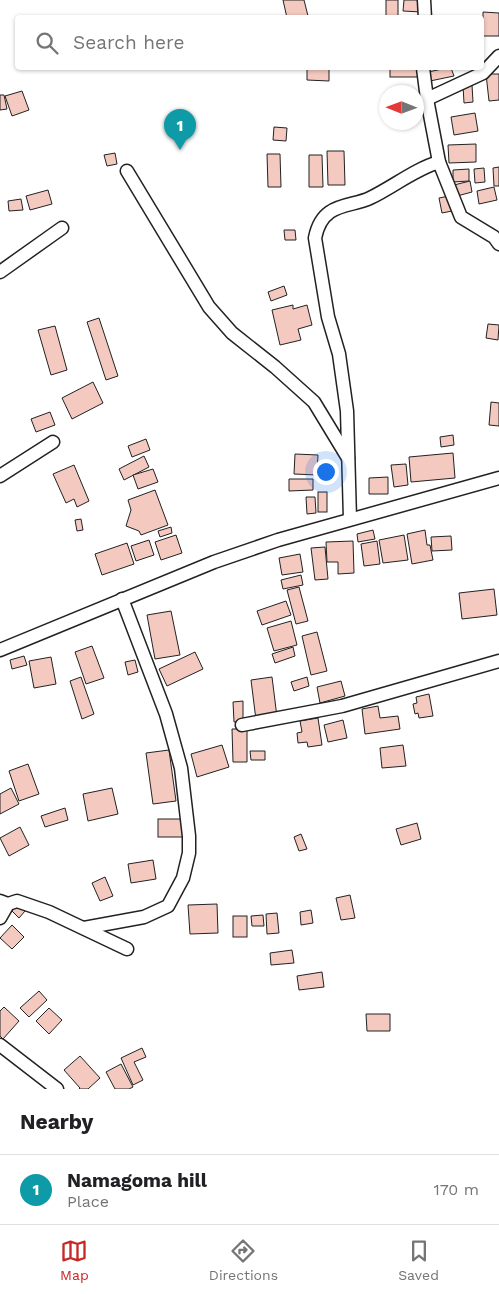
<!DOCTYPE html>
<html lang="en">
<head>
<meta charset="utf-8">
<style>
	:root { --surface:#fff; --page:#f2f2f2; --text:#202124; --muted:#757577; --line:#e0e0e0; --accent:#c62828 }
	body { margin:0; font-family:"Work Sans",sans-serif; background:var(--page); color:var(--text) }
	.compass { position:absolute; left:379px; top:85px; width:45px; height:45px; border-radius:50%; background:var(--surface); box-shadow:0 1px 4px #0004; rotate:271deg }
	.you { position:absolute; left:325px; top:471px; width:18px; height:18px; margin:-12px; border:4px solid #fff; border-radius:50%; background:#1a73e8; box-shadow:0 0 0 8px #1a73e833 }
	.badge { display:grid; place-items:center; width:32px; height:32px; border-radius:50%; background:var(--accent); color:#fff; font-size:16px; font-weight:700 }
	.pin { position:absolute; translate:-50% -41px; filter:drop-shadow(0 1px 2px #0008) }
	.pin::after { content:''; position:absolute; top:26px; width:18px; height:15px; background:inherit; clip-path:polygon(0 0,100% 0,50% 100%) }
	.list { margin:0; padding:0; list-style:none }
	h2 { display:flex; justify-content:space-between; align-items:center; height:65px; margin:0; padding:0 20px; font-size:21px }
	h2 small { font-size:16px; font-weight:400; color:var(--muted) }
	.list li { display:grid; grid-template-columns:32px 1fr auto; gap:15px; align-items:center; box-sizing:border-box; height:70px; padding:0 20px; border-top:1px solid var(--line) }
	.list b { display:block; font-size:19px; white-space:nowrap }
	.list p { margin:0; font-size:16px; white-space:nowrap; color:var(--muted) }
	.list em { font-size:16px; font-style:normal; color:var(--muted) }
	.icon { flex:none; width:28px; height:28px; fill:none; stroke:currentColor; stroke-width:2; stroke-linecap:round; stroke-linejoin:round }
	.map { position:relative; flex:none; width:499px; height:1089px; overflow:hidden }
	.search { position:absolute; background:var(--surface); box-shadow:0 1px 4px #0004; left:15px; right:15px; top:15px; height:55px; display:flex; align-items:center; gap:12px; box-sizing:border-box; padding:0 18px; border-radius:5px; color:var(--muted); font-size:19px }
	.sheet { height:135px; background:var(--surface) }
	nav { display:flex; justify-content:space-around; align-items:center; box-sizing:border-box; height:70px; border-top:1px solid var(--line); background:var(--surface); font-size:14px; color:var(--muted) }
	nav a { display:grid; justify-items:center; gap:2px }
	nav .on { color:var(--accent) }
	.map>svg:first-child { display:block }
	.building { fill:#f3c9c0; stroke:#222 }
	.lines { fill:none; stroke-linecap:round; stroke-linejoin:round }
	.street-casing { stroke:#222; stroke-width:15 }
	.street { stroke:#fff; stroke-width:12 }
</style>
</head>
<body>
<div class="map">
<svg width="499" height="1089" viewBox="0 0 499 1089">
	<rect width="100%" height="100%" fill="#fff"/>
	<g class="building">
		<polygon points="283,0 304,0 308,16 287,18"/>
		<rect x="386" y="0" width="12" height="18"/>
		<polygon points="404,0 422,0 421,12 403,11"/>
		<polygon points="483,12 499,13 499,36 483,36"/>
		<polygon points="307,68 329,68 329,81 307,80"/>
		<rect x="390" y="68" width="28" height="9"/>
		<polygon points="447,68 451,68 454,76 430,81 428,72"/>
		<polygon points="486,74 499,74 499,100 489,101"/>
		<polygon points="472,85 473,102 464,103 463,86"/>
		<polygon points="22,91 29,110 12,116 5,96"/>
		<polygon points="0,95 4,95 7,109 0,110"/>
		<polygon points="475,113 478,131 454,135 451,117"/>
		<polygon points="274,127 287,128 286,141 273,140"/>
		<polygon points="476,144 476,162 449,163 448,145"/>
		<polygon points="327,151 344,151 345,185 328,185"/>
		<polygon points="115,153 117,164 107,166 104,155"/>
		<polygon points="267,154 280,154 281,187 268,187"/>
		<polygon points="309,155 322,155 323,187 309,187"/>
		<polygon points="499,167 499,186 494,186 493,168"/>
		<polygon points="484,168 485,182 475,183 474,169"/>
		<polygon points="469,169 469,181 453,182 453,170"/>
		<polygon points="470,181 472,192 457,196 454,185"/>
		<polygon points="494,187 497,200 479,204 477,191"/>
		<polygon points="48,190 52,204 30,210 26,196"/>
		<polygon points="449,196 452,211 442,213 439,198"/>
		<polygon points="21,199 23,210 9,211 8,201"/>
		<polygon points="284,230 295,230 296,240 285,240"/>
		<polygon points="284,286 287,295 271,301 268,292"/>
		<polygon points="293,305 293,309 307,305 312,325 298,329 301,340 280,345 272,310"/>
		<polygon points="99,318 118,376 106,380 87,322"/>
		<polygon points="488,324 499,325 498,340 486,338"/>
		<polygon points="55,326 67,370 51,375 38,330"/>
		<polygon points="93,382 103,403 72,419 62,398"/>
		<polygon points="491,402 499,403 499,426 489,425"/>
		<polygon points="50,412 55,425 36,432 31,419"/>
		<polygon points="453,435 454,445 441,447 440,437"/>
		<polygon points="146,439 150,450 132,457 128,446"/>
		<polygon points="453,453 455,478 411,482 409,457"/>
		<polygon points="295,454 318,455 317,475 294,474"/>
		<polygon points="144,456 149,467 124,480 119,469"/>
		<polygon points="406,464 408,485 394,487 391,465"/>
		<polygon points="74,465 89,501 77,507 74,499 66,503 53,474"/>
		<polygon points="153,469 158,482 138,489 133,475"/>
		<polygon points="388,477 388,494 369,494 369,478"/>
		<polygon points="289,479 313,479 313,490 289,491"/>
		<polygon points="155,490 168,525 141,535 139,531 126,526 131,510 128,500"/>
		<rect x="318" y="492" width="9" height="20"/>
		<polygon points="306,497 315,497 316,513 307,514"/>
		<polygon points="81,519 83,530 77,531 75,520"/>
		<polygon points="171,527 172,533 160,537 158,531"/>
		<polygon points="373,530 375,539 358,542 357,534"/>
		<polygon points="425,530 427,545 430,545 433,560 412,564 407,534"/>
		<polygon points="176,535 182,553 161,560 155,542"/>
		<polygon points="404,535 408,560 383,563 379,540"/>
		<polygon points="451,536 452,550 432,551 431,537"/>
		<polygon points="149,540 154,555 136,561 131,546"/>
		<polygon points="353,541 354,573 338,574 338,562 327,562 326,542"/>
		<polygon points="377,541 380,564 364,566 361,544"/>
		<polygon points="127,543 134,564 102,575 95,554"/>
		<polygon points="325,547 328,579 315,580 311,548"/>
		<polygon points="300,554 303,572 282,575 279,558"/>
		<polygon points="301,575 303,585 283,589 281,580"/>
		<polygon points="299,587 308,621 296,624 287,590"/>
		<polygon points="494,589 497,615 462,619 459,593"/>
		<polygon points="286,601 291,615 262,625 257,611"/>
		<polygon points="171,611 180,655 155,659 147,615"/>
		<polygon points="291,621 297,645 274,651 267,628"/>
		<polygon points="317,632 327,671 311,675 302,636"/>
		<polygon points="92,646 104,678 86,684 75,652"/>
		<polygon points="293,647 295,656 275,663 272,654"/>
		<polygon points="195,652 203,669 167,686 159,669"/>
		<polygon points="24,656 27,665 12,669 10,660"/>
		<polygon points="51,657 56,684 34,688 29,661"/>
		<polygon points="135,660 138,672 128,675 125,662"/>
		<polygon points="81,677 94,714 82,719 70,681"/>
		<polygon points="272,677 277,717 256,720 251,680"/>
		<polygon points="307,677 309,686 294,691 291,682"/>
		<polygon points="341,681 345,696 320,703 317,687"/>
		<polygon points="429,694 433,716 419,718 418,713 415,714 413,704 417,703 416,697"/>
		<polygon points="243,701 243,722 234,722 233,702"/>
		<polygon points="378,706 380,718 398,716 400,729 365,734 362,709"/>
		<polygon points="318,718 322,745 308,747 307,742 298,743 297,733 302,732 300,721"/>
		<polygon points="343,720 347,738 328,742 324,725"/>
		<polygon points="232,729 247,729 247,762 233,762"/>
		<polygon points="222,745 229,767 197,777 191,754"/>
		<polygon points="403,745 406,766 382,768 380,748"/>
		<polygon points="169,750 176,801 153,804 146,753"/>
		<polygon points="250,751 265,751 265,760 251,760"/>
		<polygon points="28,764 39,794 19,801 9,771"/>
		<polygon points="11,788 19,804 0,814 0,794"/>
		<polygon points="112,788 118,814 88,821 83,794"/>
		<polygon points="65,808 68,820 45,827 41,816"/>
		<rect x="158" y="819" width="27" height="18"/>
		<polygon points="417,823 421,839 401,845 396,829"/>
		<polygon points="20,827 29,845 9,856 0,838"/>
		<polygon points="301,834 307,849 299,851 294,837"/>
		<polygon points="153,860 156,879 131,883 128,864"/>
		<polygon points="105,877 113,896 100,901 92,883"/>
		<polygon points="350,895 355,918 341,920 336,898"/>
		<polygon points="217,904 218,933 190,934 188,905"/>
		<polygon points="17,905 25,911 19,918 12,911"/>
		<polygon points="311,910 313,923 301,925 300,912"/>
		<polygon points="277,913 279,933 267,934 266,914"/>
		<polygon points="263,915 264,926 252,926 251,916"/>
		<rect x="233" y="916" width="14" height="21"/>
		<polygon points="12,925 24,937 12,949 0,938"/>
		<polygon points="292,950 294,963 271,965 270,953"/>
		<polygon points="322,972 324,987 299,990 297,976"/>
		<polygon points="39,991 47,1000 29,1017 20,1008"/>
		<polygon points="4,1007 19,1021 3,1039 0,1036 0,1011"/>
		<polygon points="49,1008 62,1020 49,1034 36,1021"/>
		<polygon points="366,1014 390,1014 390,1031 367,1031"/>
		<polygon points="142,1048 146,1057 134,1062 143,1080 133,1085 121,1058"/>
		<polygon points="80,1056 100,1078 88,1089 79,1089 80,1088 64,1070"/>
		<polygon points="121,1064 133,1087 129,1089 115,1089 106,1072"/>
	</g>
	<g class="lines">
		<g class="street-casing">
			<g id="street">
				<polyline points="424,0 425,18"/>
				<polyline points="423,68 427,99 439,162 461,217 494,237 499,244"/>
				<polyline points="427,99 483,73 499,56"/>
				<polyline points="127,171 209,307 232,333 275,367 314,402 348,458"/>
				<polyline points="0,272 62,228"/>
				<polyline points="0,476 53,442"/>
				<path d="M 350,519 L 347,411 L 339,354 L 328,317 L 315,238 C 317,228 321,218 330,212 C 341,204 358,204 370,198 C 393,187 415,169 439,162"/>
				<polyline points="0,650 214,562 278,540 499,478"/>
				<polyline points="242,725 342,706 499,661"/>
				<polyline points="0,901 8,904 17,901 49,912 127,949"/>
				<polyline points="0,918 8,904"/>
				<polyline points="84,928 144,917 168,906 183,878 189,853 189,836 181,768 166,714 122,599"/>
				<polyline points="0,1045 57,1089"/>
			</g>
		</g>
		<use href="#street" class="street"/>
	</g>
</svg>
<svg class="compass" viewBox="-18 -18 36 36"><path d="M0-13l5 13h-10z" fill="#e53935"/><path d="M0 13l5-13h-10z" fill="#757577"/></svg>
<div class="you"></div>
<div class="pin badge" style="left:180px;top:150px;background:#0f9aa8">1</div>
<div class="search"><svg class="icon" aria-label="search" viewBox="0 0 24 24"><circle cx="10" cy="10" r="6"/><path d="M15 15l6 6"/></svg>Search here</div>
</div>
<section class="sheet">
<h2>Nearby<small></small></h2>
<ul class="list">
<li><span class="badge" style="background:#0f9aa8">1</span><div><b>Namagoma hill</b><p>Place</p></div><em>170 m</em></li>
</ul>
</section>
<nav>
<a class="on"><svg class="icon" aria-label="map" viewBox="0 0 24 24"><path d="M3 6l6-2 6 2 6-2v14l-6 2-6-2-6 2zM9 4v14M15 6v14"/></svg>Map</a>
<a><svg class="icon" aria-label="directions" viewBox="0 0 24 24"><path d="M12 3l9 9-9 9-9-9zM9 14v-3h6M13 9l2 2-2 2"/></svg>Directions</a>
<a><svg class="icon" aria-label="saved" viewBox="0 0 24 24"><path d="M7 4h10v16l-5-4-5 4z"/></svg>Saved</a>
</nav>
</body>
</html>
